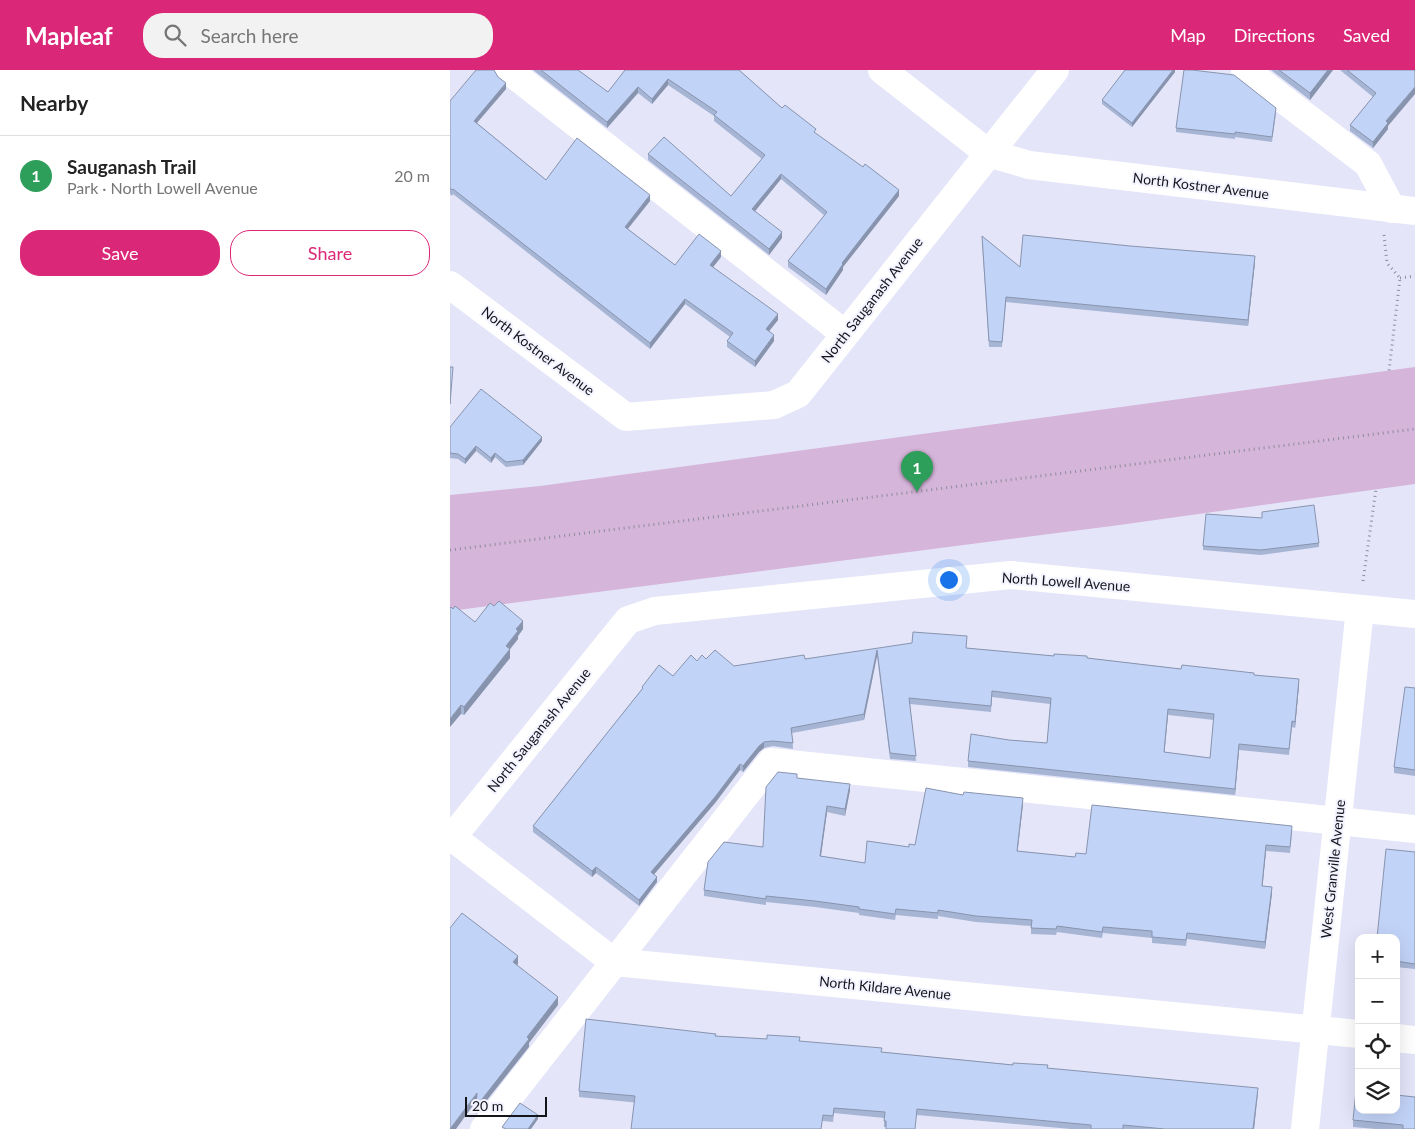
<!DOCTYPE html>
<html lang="en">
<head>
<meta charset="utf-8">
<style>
	:root { --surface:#fff; --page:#f2f2f2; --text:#222; --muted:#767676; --line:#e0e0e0; --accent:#db2777 }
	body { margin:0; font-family:Lato,sans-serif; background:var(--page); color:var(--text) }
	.controls { position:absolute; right:15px; bottom:15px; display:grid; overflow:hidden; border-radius:10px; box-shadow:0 5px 20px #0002 }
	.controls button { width:45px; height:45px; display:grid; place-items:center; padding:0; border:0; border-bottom:1px solid var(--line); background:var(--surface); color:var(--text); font:25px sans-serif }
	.scale { position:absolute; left:15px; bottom:12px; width:82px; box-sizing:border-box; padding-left:5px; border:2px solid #14141b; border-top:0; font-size:14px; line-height:18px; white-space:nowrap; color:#14141b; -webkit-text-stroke:4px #f2f3ff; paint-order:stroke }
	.you { position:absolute; left:498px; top:509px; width:18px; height:18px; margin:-12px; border:4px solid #fff; border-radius:50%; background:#1a73e8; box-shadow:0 0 0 8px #1a73e833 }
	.badge { display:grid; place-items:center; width:32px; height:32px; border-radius:50%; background:var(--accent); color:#fff; font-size:16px; font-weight:700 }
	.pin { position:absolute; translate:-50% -41px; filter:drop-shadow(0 1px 2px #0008) }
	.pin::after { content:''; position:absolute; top:26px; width:18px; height:15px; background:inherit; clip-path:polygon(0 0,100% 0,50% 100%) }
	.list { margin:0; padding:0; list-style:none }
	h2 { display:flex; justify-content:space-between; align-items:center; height:65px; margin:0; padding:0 20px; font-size:21px }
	h2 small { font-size:16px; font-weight:400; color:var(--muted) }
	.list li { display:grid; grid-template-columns:32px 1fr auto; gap:15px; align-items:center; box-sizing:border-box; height:80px; padding:0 20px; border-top:1px solid var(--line) }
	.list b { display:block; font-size:19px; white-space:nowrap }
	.list p { margin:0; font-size:16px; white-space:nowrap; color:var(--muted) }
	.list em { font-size:16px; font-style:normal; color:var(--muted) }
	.actions { display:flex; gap:10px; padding:15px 20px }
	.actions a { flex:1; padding:11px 0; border:1px solid var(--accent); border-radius:20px; text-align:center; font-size:18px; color:var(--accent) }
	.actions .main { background:var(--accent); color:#fff }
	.icon { flex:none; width:28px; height:28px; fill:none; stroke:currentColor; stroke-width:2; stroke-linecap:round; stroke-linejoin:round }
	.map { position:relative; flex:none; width:965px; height:1059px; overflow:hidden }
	header { display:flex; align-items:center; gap:30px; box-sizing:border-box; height:70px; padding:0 25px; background:var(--accent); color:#fff }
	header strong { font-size:24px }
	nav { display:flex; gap:28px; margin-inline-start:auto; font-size:18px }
	.search { width:350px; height:45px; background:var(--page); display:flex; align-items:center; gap:12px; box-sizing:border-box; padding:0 18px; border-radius:20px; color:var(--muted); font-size:19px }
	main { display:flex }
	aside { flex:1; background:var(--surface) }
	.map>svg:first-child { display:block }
	.green { fill:#d6b5da }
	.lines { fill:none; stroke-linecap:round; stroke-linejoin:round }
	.path { stroke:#8d8d9c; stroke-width:3; stroke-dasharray:1 4; stroke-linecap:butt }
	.minor { stroke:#fff; stroke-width:28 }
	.wall { fill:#a7b5d5; fill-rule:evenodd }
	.shaded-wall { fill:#8894ae }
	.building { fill:#c2d3f8; stroke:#8894ae; fill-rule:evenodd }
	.labels { text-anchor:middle; stroke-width:4; stroke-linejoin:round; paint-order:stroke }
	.street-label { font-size:14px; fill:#14141b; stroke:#f2f3ff }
</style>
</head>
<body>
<header>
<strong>Mapleaf</strong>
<div class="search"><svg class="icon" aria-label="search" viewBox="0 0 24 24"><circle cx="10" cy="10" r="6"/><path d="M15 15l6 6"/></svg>Search here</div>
<nav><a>Map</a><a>Directions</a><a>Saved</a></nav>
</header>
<main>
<aside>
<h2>Nearby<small></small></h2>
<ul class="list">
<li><span class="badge" style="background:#2e9e5b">1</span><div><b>Sauganash Trail</b><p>Park · North Lowell Avenue</p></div><em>20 m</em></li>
</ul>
<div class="actions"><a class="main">Save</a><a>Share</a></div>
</aside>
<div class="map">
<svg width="965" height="1059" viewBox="0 0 965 1059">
	<rect width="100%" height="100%" fill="#e4e5f9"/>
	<polygon class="green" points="965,297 965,414 662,456 0,541 0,425 90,416"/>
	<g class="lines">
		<g class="path">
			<polyline points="934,165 937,193 950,208 939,301"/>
			<polyline points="950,208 965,206"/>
			<polyline points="0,480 965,359"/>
			<polyline points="913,511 926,419"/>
		</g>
		<g class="minor">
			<polyline points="58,0 395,264"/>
			<polyline points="432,0 538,83 579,95 965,141"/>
			<polyline points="795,0 918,94 942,139"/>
			<polyline points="0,215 176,347 324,335 348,324 605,0"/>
			<polyline points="2,767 164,892 909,964"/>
			<polyline points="0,770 178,550 205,541 561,505 965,544"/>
			<polyline points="946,968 965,970"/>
			<polyline points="34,1059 321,692 965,759"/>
			<polyline points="855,1059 910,539"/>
		</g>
	</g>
	<g class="wall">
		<polygon points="83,0 128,0 158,22 175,0 289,0 332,38 449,126 393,197 393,200 376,225 338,197 338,191 375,146 331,109 305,141 332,168 319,185 198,90 198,84 281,126 312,89 264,51 264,46 218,15 202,34 188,23 157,58"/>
		<polygon points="725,0 725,2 682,57 652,34 652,30"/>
		<polygon points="821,0 883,0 860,30"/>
		<polygon points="890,0 965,0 938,56 938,59 923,78 900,61 900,55 923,27"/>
		<polygon points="56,19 27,53 96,110 200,131 178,159 225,195 271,187 263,197 328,250 319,261 324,271 305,297 277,277 277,271 280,267 235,234 200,279 3,124 2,126 0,124 0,31"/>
		<polygon points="826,43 822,72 785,67 785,69 726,62 726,58"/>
		<polygon points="532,172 570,197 805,192 798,256 556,232 552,277 539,277"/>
		<polygon points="0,357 92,371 73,395 56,397 45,387 41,393 26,381 15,394 8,389 0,388"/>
		<polygon points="812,442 869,473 869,477 811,485 753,480 753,476 812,448"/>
		<polygon points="3,539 25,552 73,559 68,566 68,569 60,579 60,588 14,645 11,644"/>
		<path d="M 517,572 L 516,578 L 604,586 L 637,588 L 731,599 L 804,605 L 849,615 L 845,658 L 842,657 L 839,685 L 789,680 L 785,725 L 518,697 L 518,691 L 559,670 L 597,673 L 600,634 L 542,627 L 541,642 L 460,634 L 466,691 L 440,689 L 427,586 L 414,650 L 342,663 L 343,679 L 323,676 L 314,678 L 309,682 L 293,702 L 290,700 L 265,733 L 204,804 L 207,812 L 189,836 L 146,803 L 142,807 L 83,762 L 83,756 L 192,619 L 192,617 L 223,606 L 247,591 L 256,589 L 284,596 ZM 718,645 L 764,650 L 760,688 L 714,682 Z"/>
		<polygon points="965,618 965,706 944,703 944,697"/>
		<polygon points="347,708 400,720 395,746 377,742 371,786 415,793 465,775 513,725 573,734 567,781 625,787 636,784 842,762 840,783 816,781 812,816 822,823 815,879 737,869 736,876 702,873 702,868 653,863 652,868 607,862 606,865 581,864 581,856 526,852 488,846 488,849 446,845 445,850 409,845 409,843 365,837 316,832 316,835 254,826 254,820 313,777"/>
		<polygon points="965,782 965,899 946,897 946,868"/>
		<polygon points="265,966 350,971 432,982 597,998 808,1024 804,1059 621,1059 467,1045 436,1057 434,1057 434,1048 384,1043 383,1052 129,1027 129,1021"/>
		<polygon points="965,1027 965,1059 926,1059 903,1057 903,1050"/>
	</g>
	<g class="shaded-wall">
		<polygon points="723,0 725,0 725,2 682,57 682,53"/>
		<polygon points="878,0 883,0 860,30 860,23"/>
		<polygon points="218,9 218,15 202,34 202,29"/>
		<polygon points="56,13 56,19 24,56 24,51"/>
		<polygon points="188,17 188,23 157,58 157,52"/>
		<polygon points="965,17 965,24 938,56 938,59 923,78 923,72 936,51"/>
		<polygon points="331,104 331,109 302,145 302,139"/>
		<polygon points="449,120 449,126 393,197 393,200 376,225 376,219 392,193"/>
		<polygon points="200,125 200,131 175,162 175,157"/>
		<polygon points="332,162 332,168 319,185 319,179"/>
		<polygon points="271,181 271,187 260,201 260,195"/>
		<polygon points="805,186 805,192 798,256 798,250"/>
		<polygon points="235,229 235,234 200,279 200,273"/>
		<polygon points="328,244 328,250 316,265 316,259"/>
		<polygon points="324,265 324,271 305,297 305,291"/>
		<polygon points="92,367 92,371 73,395 73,390"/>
		<polygon points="26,376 26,381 15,394 15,389"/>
		<polygon points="45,383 45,387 41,393 41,388"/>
		<polygon points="73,551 73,559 68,566 68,569 60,579 60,588 14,645 14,637 56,576 66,559"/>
		<polygon points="427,580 427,586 414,650 414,644"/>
		<polygon points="849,609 849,615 845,658 845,652"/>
		<polygon points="11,635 11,644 0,657 0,649"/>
		<polygon points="718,639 718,645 714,688 714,682"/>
		<polygon points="314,672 314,678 309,682 293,702 293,696 309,676"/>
		<polygon points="789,674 789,680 785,725 785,719"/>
		<polygon points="290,694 290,700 265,733 201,808 201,802"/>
		<polygon points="400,714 400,720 395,746 395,739"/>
		<polygon points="573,728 573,734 567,787 567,781"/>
		<polygon points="377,736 377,742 370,792 370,786"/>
		<polygon points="816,775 816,781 812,822 812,816"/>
		<polygon points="146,797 146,803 142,807 142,801"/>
		<polygon points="207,807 207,812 189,836 189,830"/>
		<polygon points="822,817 822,823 815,879 815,872"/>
		<polygon points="68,886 68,894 63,900 63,892"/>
		<polygon points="108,927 108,935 79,973 79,977 26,1044 26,1037 77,967"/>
		<polygon points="808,1018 804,1059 803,1059"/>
		<polygon points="27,1023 27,1030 6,1059 0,1059"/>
		<polygon points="88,1045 88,1049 81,1059 78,1059"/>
	</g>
	<g class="building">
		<polygon points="26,0 44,0 48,7 56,13 24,51 96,110 127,68 200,125 175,157 225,195 249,164 271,181 260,195 328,244 316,259 324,265 305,291 277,271 283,263 235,229 200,273 3,119 2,120 0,118 0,31"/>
		<polygon points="91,0 128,0 158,22 175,0 289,0 332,38 335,35 366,59 364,62 413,97 415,94 449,120 392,193 393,194 376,219 338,191 377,142 331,104 302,139 332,162 319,179 198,84 214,67 281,126 315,85 264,45 267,42 218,9 202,29 188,17 157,52"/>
		<polygon points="675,0 723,0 682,53 652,30"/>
		<polygon points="734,0 742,0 784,5 826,38 822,67 785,62 785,64 726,58"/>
		<polygon points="829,0 878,0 860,23"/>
		<polygon points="897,0 965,0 965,17 936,51 938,53 923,72 900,55 926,23"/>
		<polygon points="573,165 680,176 805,186 798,250 556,227 552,272 539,271 532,166 570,197"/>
		<polygon points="0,297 3,297 0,334"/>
		<polygon points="31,319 92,367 73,390 56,392 45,383 41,388 26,376 15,389 8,384 0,383 0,357"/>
		<polygon points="864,435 869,473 811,480 753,476 756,444 812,448 812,442"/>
		<polygon points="49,531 73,551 66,559 68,561 56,576 60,579 14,637 11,635 0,649 0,538 1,537 3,539 5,536 25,552 40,533 44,536"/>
		<path d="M 463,562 L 517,566 L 516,578 L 604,586 L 604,584 L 637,586 L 637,588 L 731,599 L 732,595 L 804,603 L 804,605 L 849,609 L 845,652 L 842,651 L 839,679 L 789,674 L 785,719 L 518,691 L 521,664 L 559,670 L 597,673 L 601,628 L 542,621 L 541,636 L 459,628 L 466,686 L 440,683 L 427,580 L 414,644 L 341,658 L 343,673 L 323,671 L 314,672 L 309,676 L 293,696 L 290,694 L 265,727 L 201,802 L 207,807 L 189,830 L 146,797 L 142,801 L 83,756 L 193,618 L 192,617 L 209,595 L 223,606 L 241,585 L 247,591 L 252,585 L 256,589 L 265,580 L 284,596 L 354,585 L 355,589 L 462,573 ZM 718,639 L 764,644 L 760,688 L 714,682 Z"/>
		<polygon points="955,617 965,618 965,700 944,697"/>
		<polygon points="328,702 347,704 347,708 400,714 395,739 377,736 370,786 415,793 417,771 459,777 459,774 465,775 476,718 513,725 514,722 573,728 567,781 625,787 626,783 636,784 642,735 842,756 840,777 816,775 812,816 822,817 815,872 737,863 736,870 702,867 702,861 653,857 652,862 607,856 606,859 581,858 582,850 526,846 488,840 488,843 446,839 445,844 409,839 409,837 365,831 316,826 316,829 254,820 258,792 274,772 313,777 316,717"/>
		<polygon points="936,779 965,782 965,894 946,891 946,868 927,868"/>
		<polygon points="12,843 68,886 63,892 108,927 77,967 79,969 26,1037 27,1023 0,1059 0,858"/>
		<polygon points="136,949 266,964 265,966 317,969 317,965 350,967 349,971 432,978 431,982 563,995 563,993 598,995 597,998 808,1018 803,1059 715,1059 673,1055 673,1059 641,1059 641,1055 467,1039 465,1059 436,1059 436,1051 434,1051 435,1042 384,1038 383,1046 373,1045 371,1059 181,1059 185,1026 129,1021"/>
		<polygon points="906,1021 909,1021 909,1040 946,1040 946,1025 965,1027 965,1059 953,1059 953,1055 903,1050"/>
		<polygon points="70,1033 88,1045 78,1059 56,1059 52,1057"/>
	</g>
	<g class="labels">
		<g class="street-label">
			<text transform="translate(751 116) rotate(7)" y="5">North Kostner Avenue</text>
			<text transform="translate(422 230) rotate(-52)" y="5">North Sauganash Avenue</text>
			<text transform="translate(88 281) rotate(37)" y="5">North Kostner Avenue</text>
			<text transform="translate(616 512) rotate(4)" y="5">North Lowell Avenue</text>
			<text transform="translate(89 660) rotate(-51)" y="5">North Sauganash Avenue</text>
			<text transform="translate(883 799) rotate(-84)" y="5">West Granville Avenue</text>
			<text transform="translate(435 918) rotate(6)" y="5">North Kildare Avenue</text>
		</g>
	</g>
</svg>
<div class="controls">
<button>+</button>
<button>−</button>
<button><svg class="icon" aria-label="locate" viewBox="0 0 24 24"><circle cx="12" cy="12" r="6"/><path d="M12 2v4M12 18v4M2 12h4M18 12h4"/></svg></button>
<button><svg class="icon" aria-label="layers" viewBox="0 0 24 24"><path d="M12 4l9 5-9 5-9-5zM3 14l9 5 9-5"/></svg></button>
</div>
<div class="scale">20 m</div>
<div class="you"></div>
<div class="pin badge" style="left:467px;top:422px;background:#2e9e5b">1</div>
</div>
</main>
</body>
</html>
